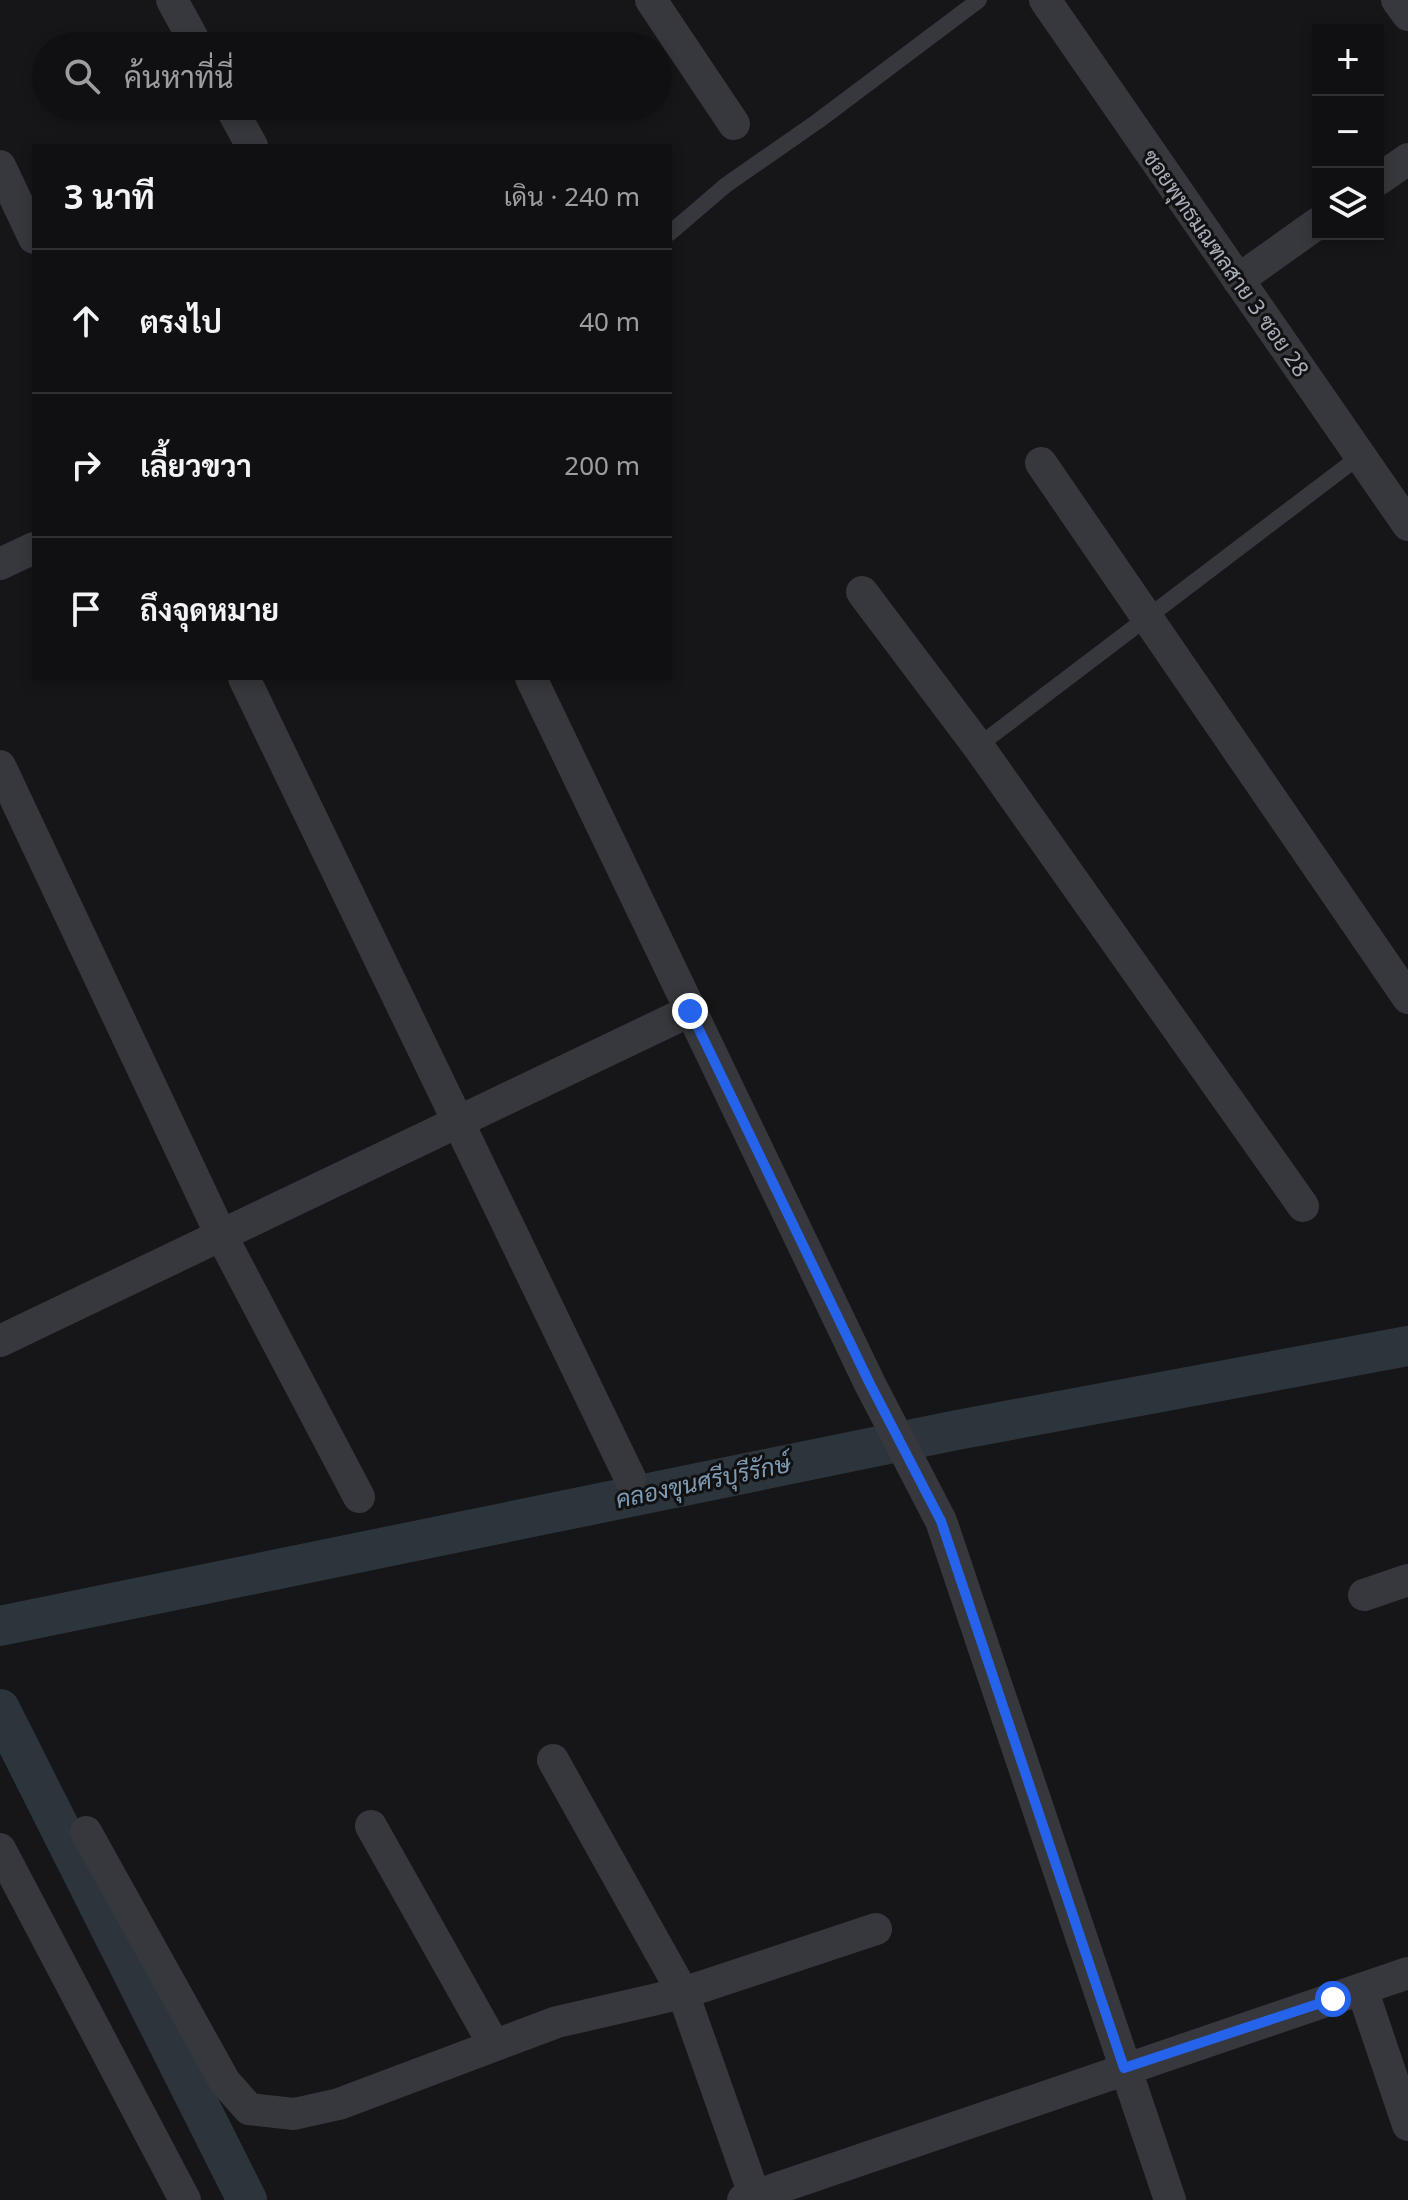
<!DOCTYPE html>
<html lang="th">
<head>
<meta charset="utf-8">
<style>
	:root { --surface:#101012; --page:#19191b; --text:#f1f3f6; --muted:#9c9d9f; --line:#303032 }
	body { margin:0; font-family:"Noto Sans",Sarabun,sans-serif; background:var(--page); color:var(--text) }
	.controls { position:absolute; right:24px; top:24px; display:grid; overflow:hidden; border-radius:0px; box-shadow:0 4px 12px #0003 }
	.controls button { width:72px; height:72px; display:grid; place-items:center; padding:0; border:0; border-bottom:2px solid var(--line); background:var(--surface); color:var(--text); font:40px sans-serif }
	.stop { position:absolute; width:24px; height:24px; margin:-18px; border:6px solid #2563eb; border-radius:50%; background:#fff }
	.stop.end { background:#2563eb; border-color:#fff; box-shadow:0 2px 8px #0008 }
	.list { margin:0; padding:0; list-style:none }
	h2 { display:flex; justify-content:space-between; align-items:center; height:104px; margin:0; padding:0 32px; font-size:34px }
	h2 small { font-size:26px; font-weight:400; color:var(--muted) }
	.list li { display:grid; grid-template-columns:52px 1fr auto; gap:24px; align-items:center; box-sizing:border-box; height:144px; padding:0 32px; border-top:2px solid var(--line) }
	.list b { display:block; font-size:30px; white-space:nowrap }
	.list em { font-size:26px; font-style:normal; color:var(--muted) }
	.icon { flex:none; width:44px; height:44px; fill:none; stroke:currentColor; stroke-width:2; stroke-linecap:round; stroke-linejoin:round }
	.map { position:relative; flex:none; width:1408px; height:2200px; overflow:hidden }
	.search { position:absolute; background:var(--surface); box-shadow:0 4px 12px #0003; left:32px; top:32px; width:640px; height:88px; display:flex; align-items:center; gap:20px; box-sizing:border-box; padding:0 28px; border-radius:44px; color:var(--muted); font-size:30px }
	.panel { position:absolute; background:var(--surface); box-shadow:0 4px 12px #0003; left:32px; top:144px; width:640px; height:536px; border-radius:0px }
	.map>svg:first-child { display:block }
	.lines { fill:none; stroke-linecap:round; stroke-linejoin:round }
	.canal { stroke:#2c353c; stroke-width:40 }
	.service { stroke:#37383d; stroke-width:16 }
	.minor { stroke:#37383d; stroke-width:32 }
	.route { stroke:#2563eb; stroke-width:10 }
	.labels { text-anchor:middle; stroke-width:6; stroke-linejoin:round; paint-order:stroke }
	.street-label { font-size:22px; fill:#a8adb8; stroke:#111113 }
	.water-label { font-size:24px; font-style:italic; fill:#7f9bb3; stroke:#111113 }
</style>
</head>
<body>
<div class="map">
<svg width="1408" height="2200" viewBox="0 0 1408 2200">
	<rect width="100%" height="100%" fill="#161618"/>
	<g class="lines">
		<g class="canal">
			<polyline points="0,1626 957,1430 1408,1346"/>
			<polyline points="0,1709 247,2200"/>
		</g>
		<g class="service">
			<polyline points="670,233 726,185 818,121 979,0"/>
			<polyline points="978,746 1360,456"/>
		</g>
		<g class="minor">
			<polyline points="172,0 197,46"/>
			<polyline points="651,0 734,124"/>
			<polyline points="1045,0 1408,525"/>
			<polyline points="1397,0 1408,15"/>
			<polyline points="230,106 252,146"/>
			<polyline points="0,166 34,238"/>
			<polyline points="1378,180 1408,159"/>
			<polyline points="1238,280 1318,223"/>
			<polyline points="1041,463 1408,998"/>
			<polyline points="0,564 34,548"/>
			<polyline points="862,592 978,746 1303,1206"/>
			<polyline points="244,678 630,1478"/>
			<polyline points="531,678 870,1384 941,1521 1170,2200"/>
			<polyline points="0,766 220,1233 359,1497"/>
			<polyline points="0,1341 690,1011"/>
			<polyline points="1364,1595 1408,1580"/>
			<polyline points="553,1760 683,1993 756,2200"/>
			<polyline points="371,1826 494,2045"/>
			<polyline points="86,1832 225,2082 249,2109 294,2114 339,2104 557,2022 683,1993 876,1929"/>
			<polyline points="0,1849 185,2200"/>
			<polyline points="1362,1989 1408,2125"/>
			<polyline points="743,2200 1408,1973"/>
		</g>
	</g>
	<g class="lines">
		<polyline class="route" points="690,1011 870,1384 941,1521 1124,2068 1333,1999"/>
	</g>
	<g class="labels">
		<g class="street-label">
			<text transform="translate(1226 263) rotate(55)" y="8">ซอยพุทธมณฑลสาย 3 ซอย 28</text>
		</g>
		<g class="water-label">
			<text transform="translate(703 1482) rotate(-12)" y="8">คลองขุนศรีบุรีรักษ์</text>
		</g>
	</g>
</svg>
<div class="controls">
<button>+</button>
<button>−</button>
<button><svg class="icon" aria-label="layers" viewBox="0 0 24 24"><path d="M12 4l9 5-9 5-9-5zM3 14l9 5 9-5"/></svg></button>
</div>
<div class="stop" style="left:1333px;top:1999px"></div>
<div class="stop end" style="left:690px;top:1011px"></div>
<div class="search"><svg class="icon" aria-label="search" viewBox="0 0 24 24"><circle cx="10" cy="10" r="6"/><path d="M15 15l6 6"/></svg>ค้นหาที่นี่</div>
<section class="panel">
<h2>3 นาที<small>เดิน · 240 m</small></h2>
<ul class="list">
<li><svg class="icon" aria-label="ahead" viewBox="0 0 24 24"><path d="M12 20V5M6 11l6-6 6 6"/></svg><div><b>ตรงไป</b></div><em>40 m</em></li>
<li><svg class="icon" aria-label="right" viewBox="0 0 24 24"><path d="M7 20v-9h11M14 6l5 5-5 5"/></svg><div><b>เลี้ยวขวา</b></div><em>200 m</em></li>
<li><svg class="icon" aria-label="arrive" viewBox="0 0 24 24"><path d="M6 21V4h12l-3 4 3 4H6"/></svg><div><b>ถึงจุดหมาย</b></div></li>
</ul>
</section>
</div>
</body>
</html>
